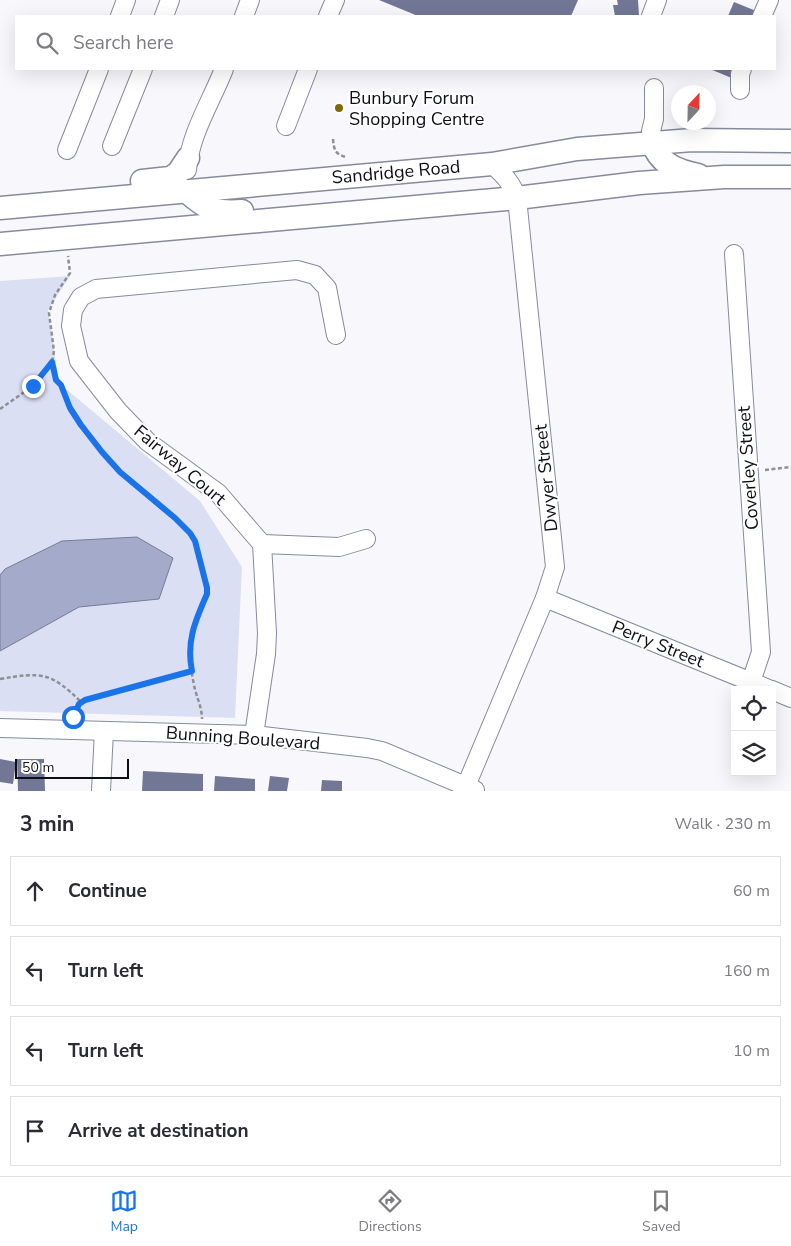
<!DOCTYPE html>
<html lang="en">
<head>
<meta charset="utf-8">
<style>
	:root { --surface:#fff; --page:#f2f2f3; --text:#2b2b33; --muted:#7c7c81; --line:#e1e1e2; --accent:#1a73e8 }
	body { margin:0; font-family:"Nunito Sans",sans-serif; background:var(--page); color:var(--text) }
	.controls { position:absolute; right:15px; bottom:15px; display:grid; overflow:hidden; border-radius:0px; box-shadow:0 5px 20px #0002 }
	.controls button { width:45px; height:45px; display:grid; place-items:center; padding:0; border:0; border-bottom:1px solid var(--line); background:var(--surface); color:var(--text); font:25px sans-serif }
	.compass { position:absolute; left:671px; top:85px; width:45px; height:45px; border-radius:50%; background:var(--surface); box-shadow:0 5px 20px #0002; rotate:22deg }
	.scale { position:absolute; left:15px; bottom:12px; width:114px; box-sizing:border-box; padding-left:5px; border:2px solid #0e0f15; border-top:0; font-size:14px; line-height:18px; white-space:nowrap; color:#0e0f15; -webkit-text-stroke:4px #fff; paint-order:stroke }
	.stop { position:absolute; width:15px; height:15px; margin:-11px; border:4px solid #1a73e8; border-radius:50%; background:#fff }
	.stop.end { background:#1a73e8; border-color:#fff; box-shadow:0 1px 5px #0008 }
	.list { margin:0; padding:0; list-style:none }
	h2 { display:flex; justify-content:space-between; align-items:center; height:65px; margin:0; padding:0 20px; font-size:21px }
	h2 small { font-size:16px; font-weight:400; color:var(--muted) }
	.list li { display:grid; grid-template-columns:32px 1fr auto; gap:15px; align-items:center; box-sizing:border-box; height:70px; margin:0 10px 10px; padding:0 10px; border:1px solid var(--line); border-radius:0px }
	.list b { display:block; font-size:19px; white-space:nowrap }
	.list em { font-size:16px; font-style:normal; color:var(--muted) }
	.icon { flex:none; width:28px; height:28px; fill:none; stroke:currentColor; stroke-width:2; stroke-linecap:round; stroke-linejoin:round }
	.map { position:relative; flex:none; width:791px; height:791px; overflow:hidden }
	.search { position:absolute; background:var(--surface); box-shadow:0 5px 20px #0002; left:15px; right:15px; top:15px; height:55px; display:flex; align-items:center; gap:12px; box-sizing:border-box; padding:0 18px; border-radius:0px; color:var(--muted); font-size:19px }
	.sheet { height:385px; background:var(--surface) }
	nav { display:flex; justify-content:space-around; align-items:center; box-sizing:border-box; height:70px; border-top:1px solid var(--line); background:var(--surface); font-size:14px; color:var(--muted) }
	nav a { display:grid; justify-items:center; gap:2px }
	nav .on { color:var(--accent) }
	.map>svg:first-child { display:block }
	.green { fill:#dbdff4 }
	.water { fill:#a3aaca; stroke:#767c94 }
	.building { fill:#717795 }
	.lines { fill:none; stroke-linecap:round; stroke-linejoin:round }
	.minor-casing { stroke:#868a9c; stroke-width:20 }
	.major-casing { stroke:#868a9c; stroke-width:25 }
	.path { stroke:#8e8f93; stroke-width:2.5; stroke-dasharray:4 2.5; stroke-linecap:butt }
	.minor { stroke:#fff; stroke-width:18 }
	.major { stroke:#fff; stroke-width:22 }
	.route { stroke:#1a73e8; stroke-width:6 }
	.poi-dot { fill:#7e6a03; stroke:#fff; stroke-width:2 }
	.labels { text-anchor:middle; stroke-width:4; stroke-linejoin:round; paint-order:stroke }
	.poi-label { font-size:18px; fill:#0e0f15; stroke:#fff; text-anchor:start }
	.street-label { font-size:18px; fill:#0e0f15; stroke:#fff }
</style>
</head>
<body>
<div class="map">
<svg width="791" height="791" viewBox="0 0 791 791">
	<rect width="100%" height="100%" fill="#f8f8fc"/>
	<polygon class="green" points="70,276 48,310 59,383 200,501 242,567 235,718 0,711 0,281"/>
	<polygon class="water" points="137,537 173,558 159,599 79,607 0,651 0,575 5,569 62,541"/>
	<g class="building">
		<polygon points="379,0 578,0 571,16 418,16"/>
		<polygon points="617,0 638,0 639,16 615,16 613,5 618,5"/>
		<polygon points="734,2 761,13 759,16 728,16"/>
		<polygon points="710,69 738,69 734,79"/>
		<polygon points="0,759 16,762 13,784 0,782"/>
		<polygon points="17,759 44,759 45,791 18,791"/>
		<polygon points="143,771 203,774 203,791 142,791"/>
		<polygon points="215,776 255,779 255,791 214,791"/>
		<polygon points="270,776 289,778 287,791 268,791"/>
		<polygon points="322,780 342,781 342,791 321,791"/>
	</g>
	<g class="lines">
		<g class="minor-casing">
			<g id="minor">
				<polyline points="120,16 126,0"/>
				<polyline points="164,16 170,0"/>
				<polyline points="244,16 250,0"/>
				<polyline points="328,16 335,0"/>
				<polyline points="651,16 657,0"/>
				<polyline points="762,16 769,0"/>
				<polyline points="740,90 740,74 742,69"/>
				<polyline points="286,126 308,69"/>
				<polyline points="653,143 651,131 654,119 654,88"/>
				<polyline points="112,146 143,69"/>
				<polyline points="67,150 99,69"/>
				<path d="M 187,170 C 190,134 211,102 224,69"/>
				<polyline points="734,254 761,652 751,682"/>
				<polyline points="262,544 339,547 366,539"/>
				<polyline points="545,598 771,690"/>
				<polyline points="772,690 791,698"/>
				<polyline points="0,728 254,735 367,748 382,751 475,790"/>
				<polyline points="254,735 266,654 267,633 262,544 218,493 148,442 118,411 79,361 71,326 73,310 81,297 96,289 297,270 315,275 327,288 336,335"/>
				<path d="M 466,786 L 545,598 L 555,567 L 517,198 C 512,183 503,174 492,164"/>
				<polyline points="101,791 104,731"/>
			</g>
		</g>
		<g class="major-casing">
			<g id="major">
				<path d="M 653,143 C 659,164 678,171 698,175"/>
				<polyline points="142,181 170,178 178,173 188,158"/>
				<path d="M 186,191 C 206,209 214,213 242,211"/>
				<polyline points="0,208 492,164 577,149 692,140 791,141"/>
				<polyline points="0,244 517,198 639,183 724,177 791,177"/>
			</g>
		</g>
		<g class="path">
			<path d="M 333,139 C 334,150 335,154 346,157"/>
			<path d="M 52,362 L 56,381 L 61,385 L 70,408 L 81,425 L 102,451 L 121,472 L 175,518 L 190,533 L 195,541 L 207,588 L 207,594 C 190,631 186,645 194,685 C 196,696 202,707 202,719"/>
			<polyline points="0,409 33,386 52,362 54,351 49,313 55,295 70,273 68,256"/>
			<polyline points="765,470 791,467"/>
			<path d="M 0,679 C 41,672 51,672 81,702"/>
			<polyline points="74,714 79,704 85,700 192,671"/>
		</g>
		<use href="#minor" class="minor"/>
		<use href="#major" class="major"/>
	</g>
	<g class="lines">
		<path class="route" d="M 33,386 L 52,362 L 56,380 L 61,385 L 70,408 L 81,425 L 102,452 L 120,472 L 175,518 L 190,533 L 195,541 L 207,588 L 207,594 C 195,621 186,642 192,671 L 85,700 L 79,704 L 73,717"/>
	</g>
	<circle class="poi-dot" cx="339" cy="108" r="5"/>
	<g class="labels">
		<g class="poi-label">
			<text x="349" y="104">Bunbury Forum<tspan x="349" dy="21">Shopping Centre</tspan></text>
		</g>
		<g class="street-label">
			<text transform="translate(396 172) rotate(-5)" y="6">Sandridge Road</text>
			<text transform="translate(180 465) rotate(40)" y="6">Fairway Court</text>
			<text transform="translate(748 468) rotate(-94)" y="6">Coverley Street</text>
			<text transform="translate(546 478) rotate(-96)" y="6">Dwyer Street</text>
			<text transform="translate(658 644) rotate(22)" y="6">Perry Street</text>
			<text transform="translate(243 738) rotate(4)" y="6">Bunning Boulevard</text>
		</g>
	</g>
</svg>
<div class="controls">
<button><svg class="icon" aria-label="locate" viewBox="0 0 24 24"><circle cx="12" cy="12" r="6"/><path d="M12 2v4M12 18v4M2 12h4M18 12h4"/></svg></button>
<button><svg class="icon" aria-label="layers" viewBox="0 0 24 24"><path d="M12 4l9 5-9 5-9-5zM3 14l9 5 9-5"/></svg></button>
</div>
<svg class="compass" viewBox="-18 -18 36 36"><path d="M0-13l5 13h-10z" fill="#e53935"/><path d="M0 13l5-13h-10z" fill="#7c7c81"/></svg>
<div class="scale">50 m</div>
<div class="stop" style="left:73px;top:717px"></div>
<div class="stop end" style="left:33px;top:386px"></div>
<div class="search"><svg class="icon" aria-label="search" viewBox="0 0 24 24"><circle cx="10" cy="10" r="6"/><path d="M15 15l6 6"/></svg>Search here</div>
</div>
<section class="sheet">
<h2>3 min<small>Walk · 230 m</small></h2>
<ul class="list">
<li><svg class="icon" aria-label="ahead" viewBox="0 0 24 24"><path d="M12 20V5M6 11l6-6 6 6"/></svg><div><b>Continue</b></div><em>60 m</em></li>
<li><svg class="icon" aria-label="left" viewBox="0 0 24 24"><path d="M17 20v-9H6M10 6l-5 5 5 5"/></svg><div><b>Turn left</b></div><em>160 m</em></li>
<li><svg class="icon" aria-label="left" viewBox="0 0 24 24"><path d="M17 20v-9H6M10 6l-5 5 5 5"/></svg><div><b>Turn left</b></div><em>10 m</em></li>
<li><svg class="icon" aria-label="arrive" viewBox="0 0 24 24"><path d="M6 21V4h12l-3 4 3 4H6"/></svg><div><b>Arrive at destination</b></div></li>
</ul>
</section>
<nav>
<a class="on"><svg class="icon" aria-label="map" viewBox="0 0 24 24"><path d="M3 6l6-2 6 2 6-2v14l-6 2-6-2-6 2zM9 4v14M15 6v14"/></svg>Map</a>
<a><svg class="icon" aria-label="directions" viewBox="0 0 24 24"><path d="M12 3l9 9-9 9-9-9zM9 14v-3h6M13 9l2 2-2 2"/></svg>Directions</a>
<a><svg class="icon" aria-label="saved" viewBox="0 0 24 24"><path d="M7 4h10v16l-5-4-5 4z"/></svg>Saved</a>
</nav>
</body>
</html>
